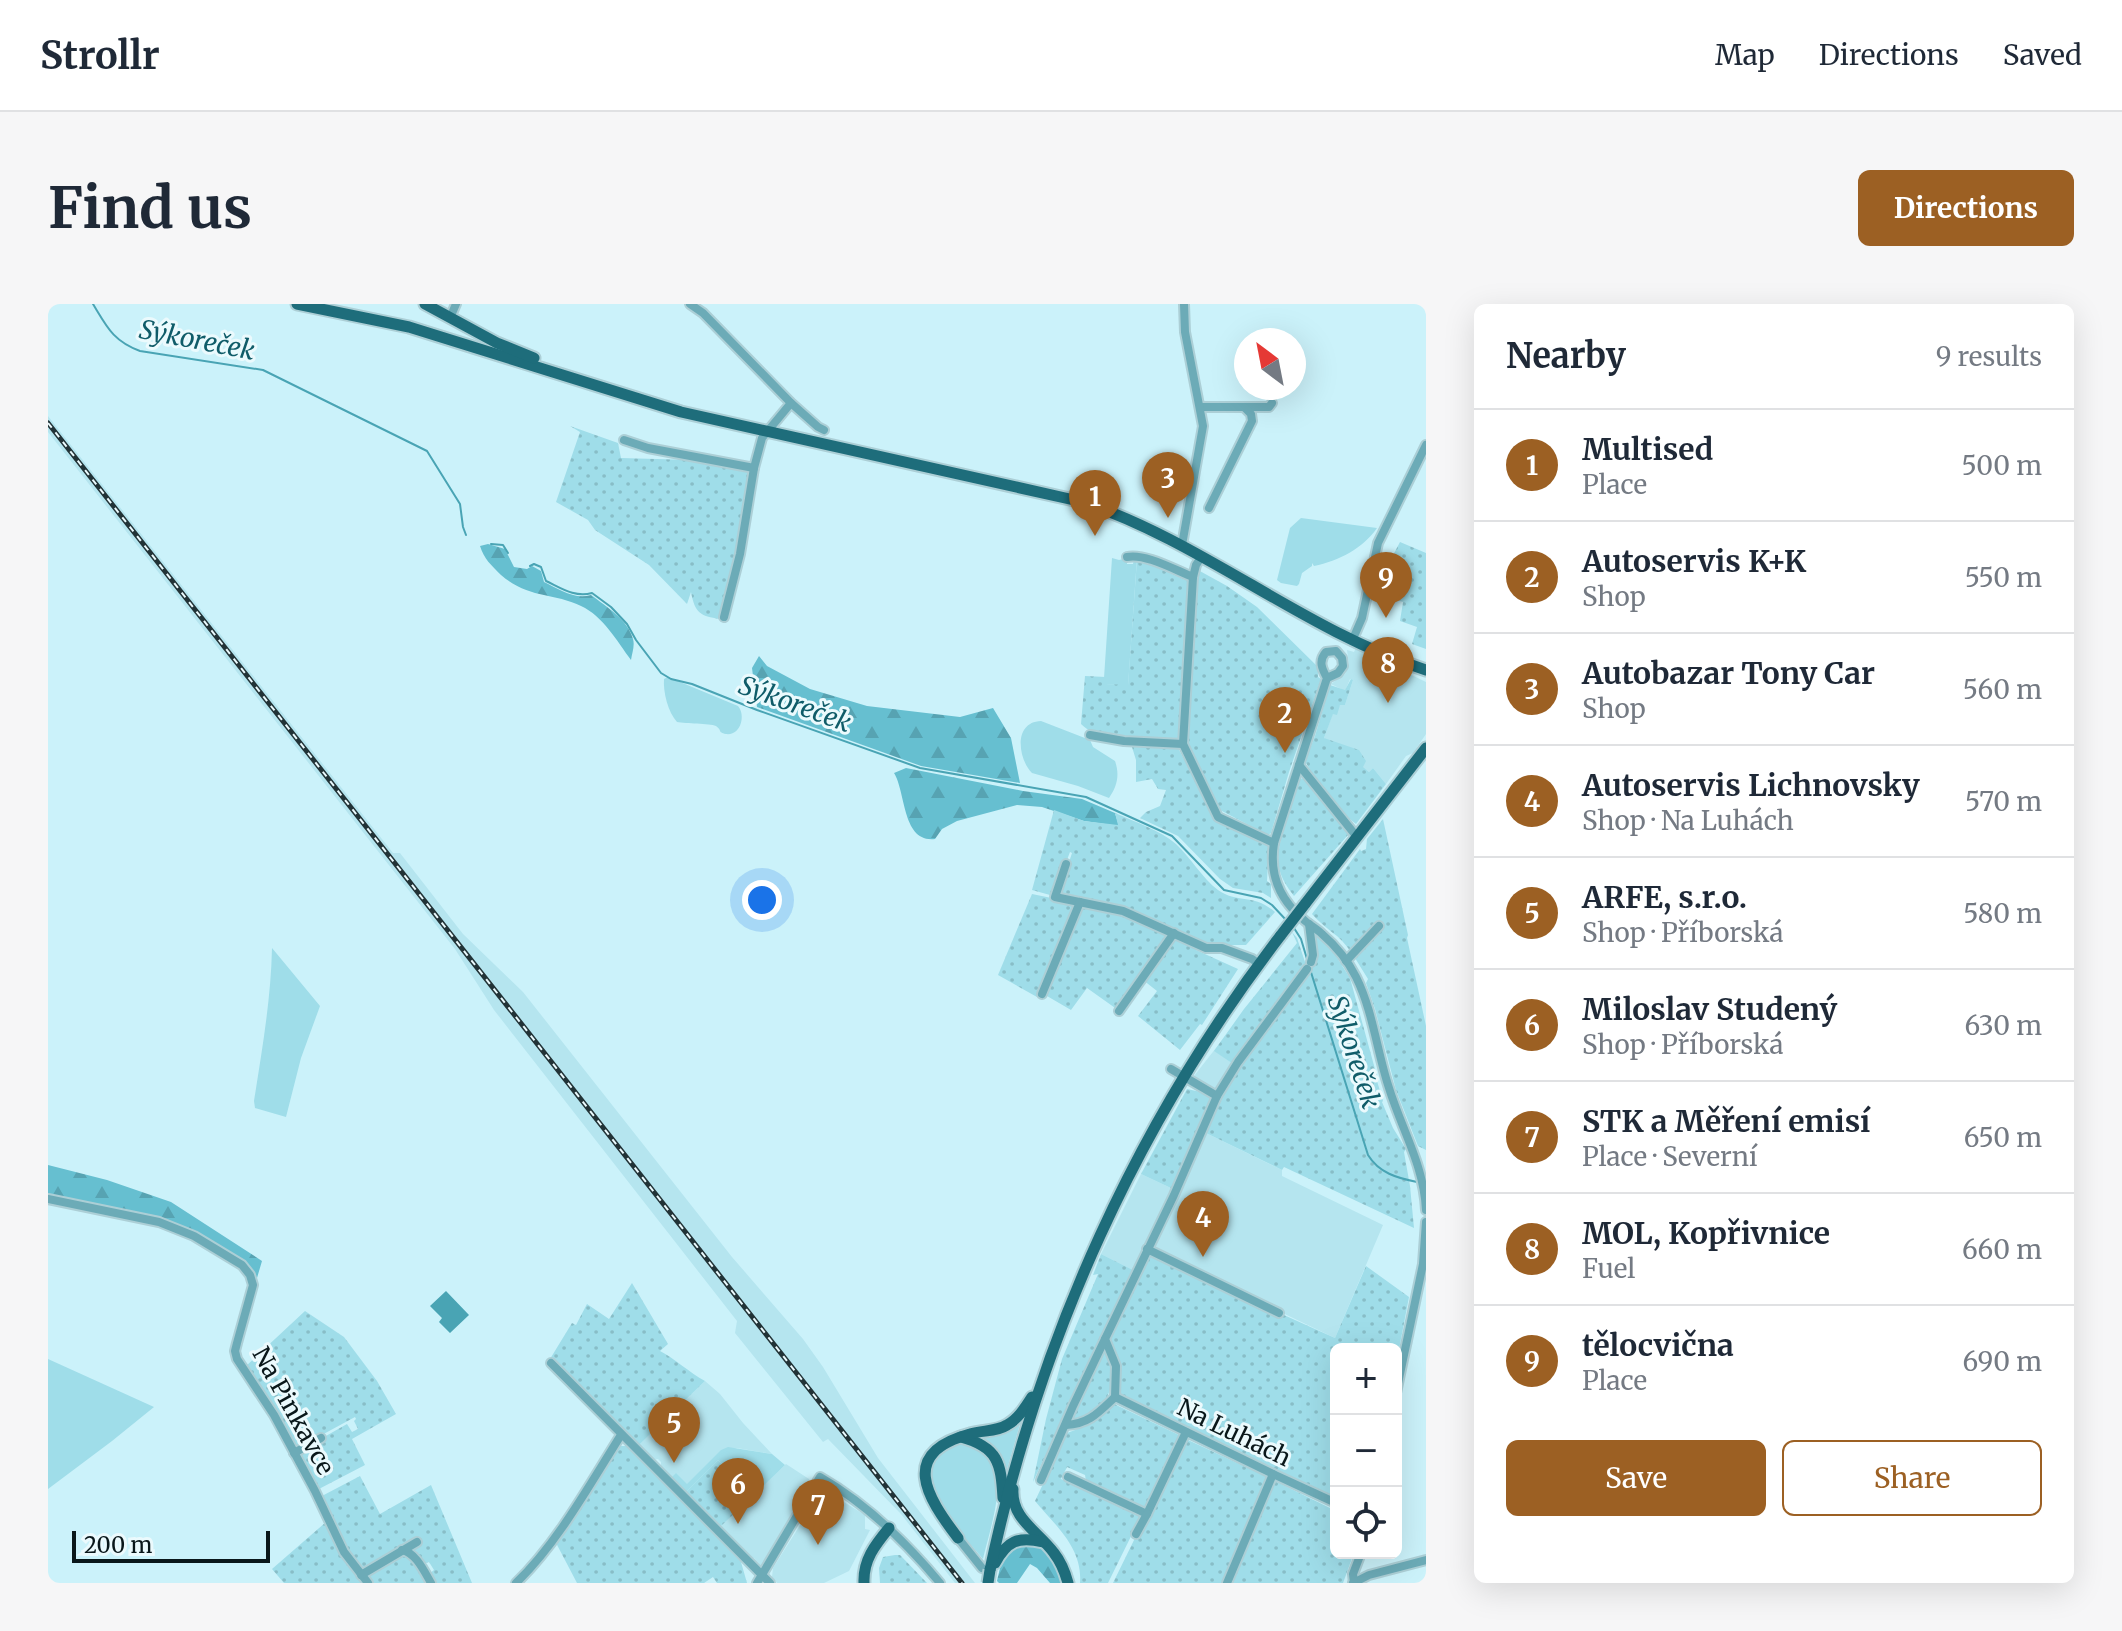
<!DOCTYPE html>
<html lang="en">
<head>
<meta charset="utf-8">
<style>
	:root { --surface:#fff; --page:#f6f6f7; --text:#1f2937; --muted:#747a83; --line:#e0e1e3; --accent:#9c6023 }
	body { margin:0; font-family:Merriweather,serif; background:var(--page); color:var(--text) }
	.controls { position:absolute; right:24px; bottom:24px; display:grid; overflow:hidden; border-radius:12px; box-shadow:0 8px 32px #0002 }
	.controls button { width:72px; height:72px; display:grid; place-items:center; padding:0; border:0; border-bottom:2px solid var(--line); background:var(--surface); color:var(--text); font:40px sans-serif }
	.compass { position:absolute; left:1186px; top:24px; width:72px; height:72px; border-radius:50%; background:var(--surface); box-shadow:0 8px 32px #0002; rotate:328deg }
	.scale { position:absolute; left:24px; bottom:20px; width:198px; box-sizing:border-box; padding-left:8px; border:4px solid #09171a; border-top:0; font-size:22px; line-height:28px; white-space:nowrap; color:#09171a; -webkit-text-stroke:6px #ebfafd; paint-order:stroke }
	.you { position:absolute; left:714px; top:596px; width:28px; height:28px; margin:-20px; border:6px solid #fff; border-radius:50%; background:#1a73e8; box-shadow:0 0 0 12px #1a73e833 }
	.badge { display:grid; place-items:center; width:52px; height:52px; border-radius:50%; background:var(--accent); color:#fff; font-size:26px; font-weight:700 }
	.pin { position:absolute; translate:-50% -66px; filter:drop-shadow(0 2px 4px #0008) }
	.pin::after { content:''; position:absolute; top:42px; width:28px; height:24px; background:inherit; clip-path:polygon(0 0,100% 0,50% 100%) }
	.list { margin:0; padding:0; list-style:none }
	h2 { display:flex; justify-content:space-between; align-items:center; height:104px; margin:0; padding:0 32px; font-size:34px }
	h2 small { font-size:26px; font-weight:400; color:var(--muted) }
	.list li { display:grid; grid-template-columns:52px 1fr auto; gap:24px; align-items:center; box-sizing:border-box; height:112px; padding:0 32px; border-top:2px solid var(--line) }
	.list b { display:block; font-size:30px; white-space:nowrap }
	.list p { margin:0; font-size:26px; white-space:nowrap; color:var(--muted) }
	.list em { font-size:26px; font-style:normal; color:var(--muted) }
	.actions { display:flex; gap:16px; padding:24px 32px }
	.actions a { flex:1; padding:18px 0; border:2px solid var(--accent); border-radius:12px; text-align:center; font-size:28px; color:var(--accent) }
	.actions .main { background:var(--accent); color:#fff }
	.icon { flex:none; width:44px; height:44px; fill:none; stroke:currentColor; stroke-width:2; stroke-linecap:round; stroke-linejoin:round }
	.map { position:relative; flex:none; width:1378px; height:1279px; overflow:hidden; border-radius:12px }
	header { display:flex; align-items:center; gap:48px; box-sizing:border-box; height:112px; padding:0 40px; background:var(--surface); border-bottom:2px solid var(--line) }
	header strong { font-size:38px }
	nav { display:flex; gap:44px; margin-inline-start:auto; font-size:28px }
	.intro { display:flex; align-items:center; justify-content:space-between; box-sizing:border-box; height:192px; padding:0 48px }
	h1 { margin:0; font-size:56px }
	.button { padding:20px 36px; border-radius:12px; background:var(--accent); color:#fff; font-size:28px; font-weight:700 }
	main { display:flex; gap:48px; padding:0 48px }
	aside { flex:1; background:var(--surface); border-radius:12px; box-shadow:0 8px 32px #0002 }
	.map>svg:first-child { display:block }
	.built { fill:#b5e5ef }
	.grass { fill:#9fdde9 }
	.forest { fill:url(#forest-firs) }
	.garden { fill:url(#garden-dots) }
	.water { fill:#49a4b4 }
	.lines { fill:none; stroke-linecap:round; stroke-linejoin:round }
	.stream { stroke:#49a4b4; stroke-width:2 }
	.minor-casing { stroke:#accfd6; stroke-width:12 }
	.major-casing { stroke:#accfd6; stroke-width:15 }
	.minor { stroke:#6cabb7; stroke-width:8 }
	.major { stroke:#1e6d7b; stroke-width:11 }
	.rail-casing { stroke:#223337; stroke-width:5 }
	.rail { stroke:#ebfafd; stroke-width:2; stroke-dasharray:6; stroke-linecap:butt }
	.major-bridge-casing { stroke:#accfd6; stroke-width:15; stroke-linecap:butt }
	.major-bridge { stroke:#1e6d7b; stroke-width:11 }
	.labels { text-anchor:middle; stroke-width:6; stroke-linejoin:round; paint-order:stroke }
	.street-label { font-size:24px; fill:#09171a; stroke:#ebfafd }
	.water-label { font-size:26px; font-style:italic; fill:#105c69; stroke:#ebfafd }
</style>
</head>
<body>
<header>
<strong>Strollr</strong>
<nav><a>Map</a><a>Directions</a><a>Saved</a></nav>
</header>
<div class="intro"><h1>Find us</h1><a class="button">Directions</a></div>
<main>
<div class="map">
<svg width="1378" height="1279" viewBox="0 0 1378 1279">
	<defs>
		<pattern id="forest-firs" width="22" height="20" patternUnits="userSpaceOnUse" patternTransform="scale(2)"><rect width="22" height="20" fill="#66bfd0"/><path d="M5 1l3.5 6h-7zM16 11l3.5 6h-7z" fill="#57a3b2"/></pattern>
		<pattern id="garden-dots" width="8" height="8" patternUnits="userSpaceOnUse" patternTransform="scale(2)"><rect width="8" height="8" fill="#9fdde9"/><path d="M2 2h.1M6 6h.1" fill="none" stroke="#88bdc7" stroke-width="1.8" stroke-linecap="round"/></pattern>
	</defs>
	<rect width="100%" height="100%" fill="#cbf2fa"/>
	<g class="built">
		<polygon points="0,112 345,549 352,549 415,630 475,688 684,953 755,1035 775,1063 830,1154 927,1279 907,1279 853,1210 780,1135 775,1138 687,1029 689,1017 446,706 407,645 0,128"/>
		<polygon points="1308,344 1378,378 1378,430 1365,449 1358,452 1338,480 1325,464 1321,468 1276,434 1285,409 1293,400 1297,401 1305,376 1302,375 1297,387 1283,380 1297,370 1301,360 1299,346 1306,348"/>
		<polygon points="1175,735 1167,747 1185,760 1171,785 1167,786 1146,772"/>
		<polygon points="1158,829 1234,866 1234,872 1335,921 1287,1034 1103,946"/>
		<polygon points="1093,870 1125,885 1085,966 1053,950"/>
		<polygon points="657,1077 672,1090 695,1119 724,1150 689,1144 681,1145 638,1188 613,1164 613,1158 610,1155 605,1156 591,1141"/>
		<polygon points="738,1160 761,1175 761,1182 713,1262 706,1254 704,1255 672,1223"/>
		<polygon points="786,1192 817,1211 817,1225 822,1226 801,1267 776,1279 729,1279 724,1273 725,1264 766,1199 777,1206"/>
	</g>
	<g class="grass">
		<path d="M 1253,214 L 1329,224 C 1315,244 1291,257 1266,262 L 1264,259 L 1264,262 L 1254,269 L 1251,280 L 1249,282 L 1233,279 L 1229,276 L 1242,224 Z"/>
		<polygon points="1064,254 1071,256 1079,254 1079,260 1085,260 1086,255 1089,254 1080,382 1058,380 1056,374"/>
		<path d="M 620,373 L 690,402 C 698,411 693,432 678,430 C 669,428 675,427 668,422 C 661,419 638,420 629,418 C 620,408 615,388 616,375 Z"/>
		<path d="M 993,417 L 1042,436 L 1045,443 L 1067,457 C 1072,471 1069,483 1061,494 L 1030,482 L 984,469 C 970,455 965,418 993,417 Z"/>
		<path d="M 224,644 L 272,702 L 253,754 L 238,813 L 207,804 L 206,797 C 214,746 223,695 224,644 Z"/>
		<polygon points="0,1055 106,1103 64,1137 0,1185"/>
		<path d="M 974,1113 L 958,1169 C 954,1152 945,1141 930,1133 Z"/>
		<path d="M 914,1139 C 926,1142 940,1146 946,1159 C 957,1183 941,1229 935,1255 C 917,1233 856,1172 896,1145 C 901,1142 909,1140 914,1139 Z"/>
		<polygon points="680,1143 724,1150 737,1161 704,1193 670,1156 638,1188 623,1174 628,1169 639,1180 673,1146"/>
	</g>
	<g class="forest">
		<path d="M 440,240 L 457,245 L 466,263 L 479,265 L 484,262 L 493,267 L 496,278 C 511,285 526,296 543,291 C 559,303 580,316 585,335 C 587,342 584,349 583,356 C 569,337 555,312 533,302 C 504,288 481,295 453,271 C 443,261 436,255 432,242 Z"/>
		<polygon points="711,352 719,362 762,385 819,402 912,413 945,404 963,434 972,479 873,462 709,403 704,364"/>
		<path d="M 858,464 L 975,487 L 1034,495 L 1067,509 L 1071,522 L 1036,517 L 994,503 L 969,501 L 909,517 L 894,525 L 887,535 C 854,539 858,488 846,469 Z"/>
		<polygon points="0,861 59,876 123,898 214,957 209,974 150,930 0,892"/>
		<path d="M 973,1239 L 993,1242 L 1009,1264 L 1015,1279 L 1002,1279 L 989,1264 L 982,1260 L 969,1279 L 951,1279 L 949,1277 C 954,1256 954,1251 973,1239 Z"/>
	</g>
	<g class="garden">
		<path d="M 522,122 L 570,139 L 573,154 L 644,156 L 701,166 L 688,248 L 672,315 C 652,312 647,309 643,288 L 639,300 L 601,261 L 547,226 L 540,216 L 508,198 L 532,128 Z"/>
		<polygon points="1352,238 1378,249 1378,345 1364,340 1369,323 1352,317 1355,298 1322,287 1332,250 1343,255"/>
		<path d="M 1089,255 L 1142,278 L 1131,436 C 1105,435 1052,440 1033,420 L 1037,372 L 1058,373 L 1058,380 L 1080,381 Z"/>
		<polygon points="1150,266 1179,282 1209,303 1270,363 1270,373 1273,375 1241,468 1223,529 1220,531 1170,505 1139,444"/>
		<path d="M 1303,375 L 1305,376 L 1297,401 L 1292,401 L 1289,411 L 1285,410 L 1276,434 L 1311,446 L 1318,457 L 1315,463 L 1321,468 L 1325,464 L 1338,480 L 1308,520 C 1294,510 1265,473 1257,457 L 1267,432 L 1282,381 L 1297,386 Z"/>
		<polygon points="1084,443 1130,444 1167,512 1221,540 1219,577 1223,580 1223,594 1215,589 1185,584 1172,575 1130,532 1092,514 1098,508 1112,502 1118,486 1110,485 1104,475 1088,478 1088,456"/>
		<path d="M 1252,474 L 1259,476 L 1298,525 L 1300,531 L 1246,592 C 1239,583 1233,574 1231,563 C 1227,538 1245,498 1252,474 Z"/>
		<path d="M 1006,506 L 1036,517 L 1070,521 L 1067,509 C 1087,518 1112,526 1128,540 C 1143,554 1154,574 1170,586 C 1190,600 1205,589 1227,608 L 1198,641 L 1156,641 L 1074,605 L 1011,589 L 1024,549 L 1022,548 L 1007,587 L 1002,591 L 984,586 Z"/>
		<path d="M 1335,515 L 1360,631 L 1359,634 L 1378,722 L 1378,846 L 1370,842 L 1348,786 L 1327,705 L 1318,679 L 1320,675 C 1311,661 1302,643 1289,632 C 1280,625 1272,619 1264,610 L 1312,545 L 1313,547 L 1318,545 L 1319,535 Z"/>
		<polygon points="984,590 1028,599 989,693 950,671"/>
		<polygon points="1037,601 1086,614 1122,630 1070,706 1039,684 1023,706 999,692 998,688 1033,604"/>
		<polygon points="1244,628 1249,634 1258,661 1223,708 1217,713 1217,716 1185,760 1166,747 1196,705 1249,639"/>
		<polygon points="1268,630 1288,652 1302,674 1330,776 1329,777 1335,797 1334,798 1345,824 1358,845 1356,848 1362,882 1366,924 1236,863 1234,866 1230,864 1158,829 1182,778 1195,757 1260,671 1259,666 1267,655 1266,631"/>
		<polygon points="1125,633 1151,643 1148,646 1190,665 1154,721 1152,720 1132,746 1090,712 1109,687 1095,676"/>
		<polygon points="1139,785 1162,790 1166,797 1125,885 1093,870"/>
		<polygon points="1053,950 1085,966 985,1178 998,1115 1014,1055 1050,970 1045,971"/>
		<polygon points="1101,950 1287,1034 1318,962 1361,993 1348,1061 1348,1045 1288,1045 1288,1194 1071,1090 1071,1066 1074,1063 1070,1061 1061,1036"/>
		<path d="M 584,979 L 620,1040 L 612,1047 C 626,1054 642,1069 657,1077 L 591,1141 L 502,1055 L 524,1019 L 528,1021 L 539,1000 L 561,1015 Z"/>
		<polygon points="257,1007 296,1033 329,1077 348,1110 304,1135 317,1161 269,1186 260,1170 261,1165 259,1161 255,1162 248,1149 299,1120 304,1128 310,1125 306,1117 308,1115 307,1113 246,1146 198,1062"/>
		<path d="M 1057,1044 C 1069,1063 1066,1090 1050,1106 C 1044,1112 1033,1114 1025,1117 L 1022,1116 Z"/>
		<path d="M 1064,1099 L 1133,1132 L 1100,1198 L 1095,1204 L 1038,1177 L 1037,1171 L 1019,1163 L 1013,1175 L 1093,1212 L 1060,1279 L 1032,1279 C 1035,1244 1007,1221 987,1197 L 1019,1129 L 1038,1122 L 1049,1115 Z"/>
		<polygon points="1140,1136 1219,1173 1175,1279 1065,1279 1088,1232 1092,1233"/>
		<polygon points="573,1142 580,1142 693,1258 699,1279 669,1279 665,1273 656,1279 529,1279 507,1237 511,1232 515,1230 515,1227 531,1201 537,1198 534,1195 569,1144"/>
		<polygon points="670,1156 704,1193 672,1223 638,1188"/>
		<polygon points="312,1172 332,1210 383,1181 424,1279 385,1279 381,1270 386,1266 381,1258 375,1260 360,1244 370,1234 314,1267 301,1250 272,1193"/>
		<polygon points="1227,1177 1288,1207 1288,1249 1306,1249 1295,1279 1185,1279"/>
		<polygon points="278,1218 315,1279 236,1279 224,1265"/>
		<polygon points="356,1248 371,1263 381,1279 326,1279 320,1270"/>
		<polygon points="847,1251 852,1251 879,1279 832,1279 831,1264 835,1253"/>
	</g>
	<polygon class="water" points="398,987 421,1011 402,1029 391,1018 394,1014 382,1002"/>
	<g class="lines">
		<g class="stream">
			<path d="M 45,0 C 59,23 65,37 92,47 L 215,66 L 379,147 L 412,200 L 415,223 L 418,231"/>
			<polyline points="443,240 455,241 460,249"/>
			<path d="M 482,262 L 486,260 L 493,263 L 498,277 C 513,284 527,294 544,289 L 563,303 L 579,320 L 588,336 L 613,369 L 623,375 L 644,380 L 709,406 L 872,464 L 1038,493 L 1124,532 L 1176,586 L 1213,594 L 1224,601 L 1239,617"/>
			<polyline points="1246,624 1253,635 1259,655"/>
			<path d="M 1262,665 L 1320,851 C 1331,869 1349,874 1369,878"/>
		</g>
		<g class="minor-casing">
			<g id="minor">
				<polyline points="642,0 655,9 743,99 770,123 776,126"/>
				<polyline points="402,14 408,0"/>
				<polyline points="1152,103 1221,103 1224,99"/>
				<polyline points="576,136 600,144 706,164"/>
				<polyline points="1161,204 1204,117 1203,110 1197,104"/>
				<polyline points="1134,241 1155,122 1137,28 1136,0"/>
				<polyline points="1154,252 1148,261 1145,273 1135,440 1170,513 1226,539"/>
				<path d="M 1079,253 C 1097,249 1127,266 1145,273"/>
				<polyline points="676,313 692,250 706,164 714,134 743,99"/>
				<polyline points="1304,337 1314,314 1330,239 1378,141"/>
				<path d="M 1279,374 L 1290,369 L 1295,362 L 1294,354 L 1288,347 L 1278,348 C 1270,357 1274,365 1279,374 L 1226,539 C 1221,570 1231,595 1255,615 C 1261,621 1268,624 1274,630 C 1288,642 1300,657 1308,673 C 1325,707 1329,748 1341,784 C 1354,826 1376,862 1378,906"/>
				<polyline points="1042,431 1076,437 1135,440"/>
				<polyline points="1251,461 1309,533"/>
				<polyline points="1018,560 1007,593 1075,607 1158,644 1174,644 1204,655 1211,660"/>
				<polyline points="1261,620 1265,651 1263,658"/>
				<polyline points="1298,657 1331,622"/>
				<polyline points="994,690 1032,598"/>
				<polyline points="1071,707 1126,629"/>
				<polyline points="1123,765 1169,792"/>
				<polyline points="0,895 111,918 146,932 194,961 202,971 205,981 189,1039 187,1047 189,1055 226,1111 267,1187 296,1248 320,1279"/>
				<polyline points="1099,945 1231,1009"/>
				<polyline points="503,1059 722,1279"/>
				<polyline points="1348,1089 1375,960 1378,918"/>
				<polyline points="1067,1093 1225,1170 1288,1199"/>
				<path d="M 1018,1121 C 1041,1120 1051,1108 1067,1093 L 1068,1062 L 1057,1035 L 1126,891 L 1169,792 L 1190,758 L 1259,665"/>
				<polyline points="246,1149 273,1134"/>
				<polyline points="1020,1173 1099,1210 1138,1128"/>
				<polyline points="993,1176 1025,1102 1057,1035"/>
				<polyline points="1088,1230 1099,1210"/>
				<polyline points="910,1234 934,1264"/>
				<path d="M 354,1246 C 368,1249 376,1267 383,1279"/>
				<polyline points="313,1271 369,1238"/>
				<path d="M 468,1279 C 509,1240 542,1180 573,1131"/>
				<path d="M 709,1279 L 772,1173 C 819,1200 857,1237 892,1279"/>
				<polyline points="1179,1279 1225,1170"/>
				<polyline points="1305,1279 1321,1271 1378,1256"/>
				<polyline points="1306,1279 1305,1270 1313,1249"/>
			</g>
		</g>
		<g class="major-casing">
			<g id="major">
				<path d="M 249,0 L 361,23 L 633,108 L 1035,198 C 1157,239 1255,326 1378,366"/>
				<polyline points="377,0 449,39 486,54"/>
				<polyline points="1257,600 1378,444"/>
				<path d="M 913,1133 C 950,1143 953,1159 955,1194"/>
				<path d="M 965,1185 C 963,1215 990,1227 1006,1249 C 1013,1258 1017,1268 1020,1279"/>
				<path d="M 910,1234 C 878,1192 851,1149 922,1130 C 935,1126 948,1128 959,1121 C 970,1115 977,1104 984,1093"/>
				<path d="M 947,1259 C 959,1237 970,1232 995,1238"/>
				<path d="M 942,1266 C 991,1035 1089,818 1233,631"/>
				<path d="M 816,1279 C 815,1256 827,1241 841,1224"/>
			</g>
		</g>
		<use href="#minor" class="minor"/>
		<use href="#major" class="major"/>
		<g class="rail-casing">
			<polyline id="rail" points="0,119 914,1279"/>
		</g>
		<use href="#rail" class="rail"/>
		<g class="major-bridge-casing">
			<g id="major-bridge">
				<polyline points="1233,631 1257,600"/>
				<polyline points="940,1279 942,1266"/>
			</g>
		</g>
		<use href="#major-bridge" class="major-bridge"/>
	</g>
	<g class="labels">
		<g class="street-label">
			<text transform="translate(245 1107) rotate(61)" y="8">Na Pinkavce</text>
			<text transform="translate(1186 1129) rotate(26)" y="8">Na Luhách</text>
		</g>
		<g class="water-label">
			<text transform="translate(149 36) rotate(11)" y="9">Sýkoreček</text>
			<text transform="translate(747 400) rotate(20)" y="9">Sýkoreček</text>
			<text transform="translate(1306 748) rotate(72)" y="9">Sýkoreček</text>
		</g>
	</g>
</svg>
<div class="controls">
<button>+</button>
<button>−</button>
<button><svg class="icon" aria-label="locate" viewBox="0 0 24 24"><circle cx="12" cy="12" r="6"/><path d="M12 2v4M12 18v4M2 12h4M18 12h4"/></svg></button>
</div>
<svg class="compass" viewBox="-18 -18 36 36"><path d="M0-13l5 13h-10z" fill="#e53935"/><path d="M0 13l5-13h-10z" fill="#747a83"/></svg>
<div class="scale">200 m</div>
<div class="you"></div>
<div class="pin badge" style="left:1047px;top:232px">1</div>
<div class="pin badge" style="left:1237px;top:449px">2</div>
<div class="pin badge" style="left:1120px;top:214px">3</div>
<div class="pin badge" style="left:1155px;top:953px">4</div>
<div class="pin badge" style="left:626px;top:1159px">5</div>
<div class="pin badge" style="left:690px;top:1220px">6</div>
<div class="pin badge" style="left:770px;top:1241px">7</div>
<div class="pin badge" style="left:1340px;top:399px">8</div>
<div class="pin badge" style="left:1338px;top:314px">9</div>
</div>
<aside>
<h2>Nearby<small>9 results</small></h2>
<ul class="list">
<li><span class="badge">1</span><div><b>Multised</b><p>Place</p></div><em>500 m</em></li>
<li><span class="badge">2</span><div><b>Autoservis K+K</b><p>Shop</p></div><em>550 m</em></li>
<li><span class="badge">3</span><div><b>Autobazar Tony Car</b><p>Shop</p></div><em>560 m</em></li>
<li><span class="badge">4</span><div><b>Autoservis Lichnovsky</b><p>Shop · Na Luhách</p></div><em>570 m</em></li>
<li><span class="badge">5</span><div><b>ARFE, s.r.o.</b><p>Shop · Příborská</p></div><em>580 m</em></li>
<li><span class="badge">6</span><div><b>Miloslav Studený</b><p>Shop · Příborská</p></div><em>630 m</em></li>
<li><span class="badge">7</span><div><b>STK a Měření emisí</b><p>Place · Severní</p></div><em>650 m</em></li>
<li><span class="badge">8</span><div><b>MOL, Kopřivnice</b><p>Fuel</p></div><em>660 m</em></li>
<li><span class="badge">9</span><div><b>tělocvična</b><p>Place</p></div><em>690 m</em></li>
</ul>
<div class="actions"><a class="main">Save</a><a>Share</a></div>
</aside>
</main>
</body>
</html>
